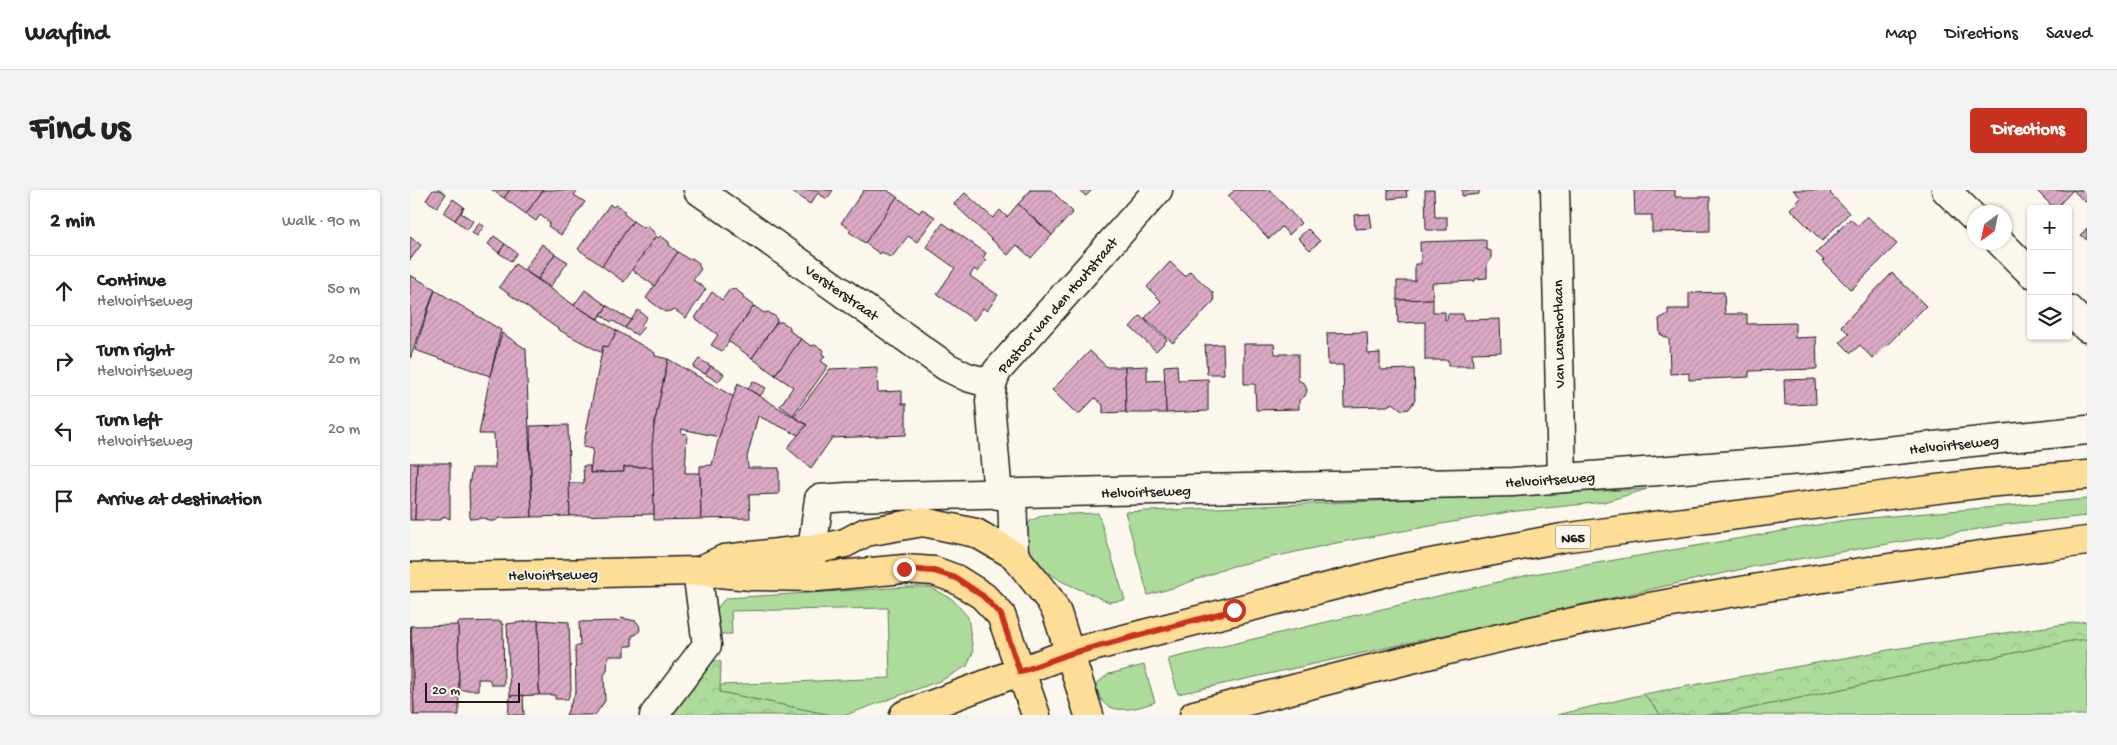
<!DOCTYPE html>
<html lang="en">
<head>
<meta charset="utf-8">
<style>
	:root { --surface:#fff; --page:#f2f2f2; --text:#222; --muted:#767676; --line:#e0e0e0; --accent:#c8321e }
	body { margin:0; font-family:"Gochi Hand",sans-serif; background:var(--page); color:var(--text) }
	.controls { position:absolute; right:15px; top:15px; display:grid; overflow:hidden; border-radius:5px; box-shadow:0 1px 4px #0004 }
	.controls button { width:45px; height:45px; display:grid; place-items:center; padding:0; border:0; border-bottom:1px solid var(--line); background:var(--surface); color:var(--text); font:25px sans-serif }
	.compass { position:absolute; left:1557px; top:15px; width:45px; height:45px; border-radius:50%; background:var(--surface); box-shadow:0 1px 4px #0004; rotate:213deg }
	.scale { position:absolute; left:15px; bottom:12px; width:95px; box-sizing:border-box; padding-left:5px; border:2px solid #1c1c1c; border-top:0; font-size:14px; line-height:18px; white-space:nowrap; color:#1c1c1c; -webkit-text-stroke:4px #fbf7ec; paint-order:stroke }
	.stop { position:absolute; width:15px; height:15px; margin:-11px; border:4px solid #c8321e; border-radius:50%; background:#fff }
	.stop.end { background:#c8321e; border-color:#fff; box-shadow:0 1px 5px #0008 }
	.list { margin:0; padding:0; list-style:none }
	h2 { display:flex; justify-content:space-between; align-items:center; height:65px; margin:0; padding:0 20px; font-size:21px }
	h2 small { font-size:16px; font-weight:400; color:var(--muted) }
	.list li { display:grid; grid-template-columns:32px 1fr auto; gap:15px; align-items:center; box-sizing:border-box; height:70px; padding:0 20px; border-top:1px solid var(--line) }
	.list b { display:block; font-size:19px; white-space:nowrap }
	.list p { margin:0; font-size:16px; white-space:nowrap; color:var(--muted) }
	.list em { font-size:16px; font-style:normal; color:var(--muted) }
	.icon { flex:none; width:28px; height:28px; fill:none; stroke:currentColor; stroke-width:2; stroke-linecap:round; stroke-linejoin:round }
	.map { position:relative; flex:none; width:1677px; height:525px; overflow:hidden; border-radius:5px }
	header { display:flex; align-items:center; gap:30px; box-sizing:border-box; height:70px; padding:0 25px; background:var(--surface); border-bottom:1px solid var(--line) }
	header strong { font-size:24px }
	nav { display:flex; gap:28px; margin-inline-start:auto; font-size:18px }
	.intro { display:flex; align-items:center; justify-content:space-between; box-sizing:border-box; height:120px; padding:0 30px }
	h1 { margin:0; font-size:35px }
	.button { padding:12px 22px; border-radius:5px; background:var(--accent); color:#fff; font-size:18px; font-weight:700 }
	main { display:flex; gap:30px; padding:0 30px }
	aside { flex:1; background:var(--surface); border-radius:5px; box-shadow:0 1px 4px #0004 }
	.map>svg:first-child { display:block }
	.green { fill:#acdb9b; stroke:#647c5c }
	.forest { fill:url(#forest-crowns); stroke:#647c5c }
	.building { fill:url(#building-hatch); stroke:#1c1c1c }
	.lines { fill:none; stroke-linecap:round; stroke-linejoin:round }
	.minor-casing { stroke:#1c1c1c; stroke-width:31 }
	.major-casing { stroke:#1c1c1c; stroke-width:31 }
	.minor { stroke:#fbf7ec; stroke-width:28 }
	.major { stroke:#fedd96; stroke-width:28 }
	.route { stroke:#c8321e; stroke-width:6 }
	.labels { text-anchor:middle; stroke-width:4; stroke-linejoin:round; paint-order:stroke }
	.shield { fill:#fbf7ec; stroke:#5f5e5a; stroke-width:1 }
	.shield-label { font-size:14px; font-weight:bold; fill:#1c1c1c }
	.street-label { font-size:15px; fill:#1c1c1c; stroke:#fbf7ec }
</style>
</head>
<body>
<header>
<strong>Wayfind</strong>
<nav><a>Map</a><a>Directions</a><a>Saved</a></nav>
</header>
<div class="intro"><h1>Find us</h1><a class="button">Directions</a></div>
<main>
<aside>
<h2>2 min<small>Walk · 90 m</small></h2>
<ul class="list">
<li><svg class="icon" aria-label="ahead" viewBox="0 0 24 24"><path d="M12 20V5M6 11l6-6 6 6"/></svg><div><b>Continue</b><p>Helvoirtseweg</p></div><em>50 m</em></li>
<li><svg class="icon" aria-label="right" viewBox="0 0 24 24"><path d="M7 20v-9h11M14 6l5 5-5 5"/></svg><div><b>Turn right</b><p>Helvoirtseweg</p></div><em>20 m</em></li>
<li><svg class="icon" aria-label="left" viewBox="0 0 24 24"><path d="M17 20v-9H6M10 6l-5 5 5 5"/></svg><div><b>Turn left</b><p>Helvoirtseweg</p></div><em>20 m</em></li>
<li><svg class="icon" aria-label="arrive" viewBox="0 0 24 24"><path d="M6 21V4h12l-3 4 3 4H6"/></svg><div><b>Arrive at destination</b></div></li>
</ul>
</aside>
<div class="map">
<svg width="1677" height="525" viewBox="0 0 1677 525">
	<defs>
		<pattern id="forest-crowns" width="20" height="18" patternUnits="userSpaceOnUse" patternTransform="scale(1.25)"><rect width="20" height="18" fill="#acdb9b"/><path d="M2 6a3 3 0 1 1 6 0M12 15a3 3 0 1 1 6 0" fill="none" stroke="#93bb85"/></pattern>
		<pattern id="building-hatch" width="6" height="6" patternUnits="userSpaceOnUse" patternTransform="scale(1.25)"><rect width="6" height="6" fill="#dba9c5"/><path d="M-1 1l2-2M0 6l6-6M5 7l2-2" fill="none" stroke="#bb91a9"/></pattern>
	</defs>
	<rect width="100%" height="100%" fill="#fbf7ec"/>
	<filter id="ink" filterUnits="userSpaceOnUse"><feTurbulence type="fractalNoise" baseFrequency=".02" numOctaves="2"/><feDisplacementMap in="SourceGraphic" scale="10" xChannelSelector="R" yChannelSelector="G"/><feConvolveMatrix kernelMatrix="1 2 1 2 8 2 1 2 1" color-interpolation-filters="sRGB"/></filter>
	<g filter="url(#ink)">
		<g class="green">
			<polygon points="1237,299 1194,312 1098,322 926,353 823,376 766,397 738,405 715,322"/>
			<polygon points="1677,309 1677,326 1598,334 1346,376 768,504 758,469 1118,385 1436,330"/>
			<polygon points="688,323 715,410 699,412 653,392 630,377 618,362 614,344 620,331 634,325"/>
			<path d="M 497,397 L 520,397 L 542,409 L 558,427 L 563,462 L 557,476 L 532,490 L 436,525 L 421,525 L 310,502 L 310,495 L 480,488 L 478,418 L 321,421 L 322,444 L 311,444 L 304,440 C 302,425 305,419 316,408 Z"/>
			<polygon points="1677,449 1677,525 1294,525 1318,523 1660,451"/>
			<path d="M 734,475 L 745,512 C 716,523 689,525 686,494 L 699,484 Z"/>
			<polygon points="1234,504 1251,525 1147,525"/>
		</g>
		<g class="forest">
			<polygon points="1677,431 1677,449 1660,451 1318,523 1294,525 1251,525 1234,504 1484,459"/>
			<polygon points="297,469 311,472 310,502 421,525 262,525"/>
		</g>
		<g class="building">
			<polygon points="23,0 30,0 36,4 27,17 16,10"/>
			<polygon points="82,0 100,0 94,8"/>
			<polygon points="100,0 133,0 116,24 94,8"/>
			<polygon points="133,0 168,0 164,5 175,12 151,45 138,36 140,33 130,25 126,31 116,24"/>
			<polygon points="379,0 423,0 417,9 408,3 400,14"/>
			<polygon points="454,0 477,0 487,7 455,53 439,42 441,40 431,33"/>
			<polygon points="619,0 641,0 663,22 642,45 608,14 620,1"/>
			<polygon points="669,0 682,0 676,6"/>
			<polygon points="825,0 860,0 891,33 879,45 872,37 859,49 818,6"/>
			<polygon points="978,0 999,0 996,0 997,7 978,9"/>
			<polygon points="1015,0 1024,0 1025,27 1037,27 1037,40 1016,40"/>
			<polygon points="1052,0 1069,0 1069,4 1052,6"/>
			<polygon points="1224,0 1265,0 1265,7 1300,7 1300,41 1242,42 1242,25 1225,25"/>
			<polygon points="1383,0 1423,0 1420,3 1439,23 1412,51 1380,19 1391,8"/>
			<polygon points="1626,0 1677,0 1677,10 1675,12 1663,0 1645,19"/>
			<polygon points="555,3 583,28 590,20 597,27 608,14 642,45 621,68 607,55 598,65 544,14"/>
			<polygon points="487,7 509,23 512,19 525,27 507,52 498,46 481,68 472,62 470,64 455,53"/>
			<polygon points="43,9 54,17 45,30 34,23"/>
			<polygon points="200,14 203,17 206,15 214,20 214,24 223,31 192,76 168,59"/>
			<polygon points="54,17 51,23 63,31 57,40 45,30"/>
			<polygon points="960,24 962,38 945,39 944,25"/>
			<polygon points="1457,26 1487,54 1441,100 1412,71 1414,70 1406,63 1440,29 1448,36"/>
			<polygon points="223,31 233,38 237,36 244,42 246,46 214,92 192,76"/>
			<polygon points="69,33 74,36 67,46 62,43"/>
			<polygon points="533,33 576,63 573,68 576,70 568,82 564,79 560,86 588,105 577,121 573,118 564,130 527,104 545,78 516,57"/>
			<polygon points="1677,38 1677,50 1671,45"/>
			<polygon points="898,39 910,51 900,60 888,48"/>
			<polygon points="84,46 95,54 89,63 78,54"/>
			<polygon points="246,46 248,48 251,46 259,52 259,55 268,62 245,96 222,80"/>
			<polygon points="0,47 11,55 0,70"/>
			<polygon points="1073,50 1076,50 1076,59 1081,61 1081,70 1077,73 1077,88 1065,89 1065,91 1022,93 1023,109 987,110 987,91 1005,91 1005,74 1011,74 1010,52"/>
			<polygon points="95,54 107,63 101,71 89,63"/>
			<polygon points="132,54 145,64 128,89 114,80"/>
			<polygon points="268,62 278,69 282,68 289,73 289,77 291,79 283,90 296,99 276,128 265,120 255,122 236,108"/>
			<polygon points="145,64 158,72 140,97 128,89"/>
			<polygon points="760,72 775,86 780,81 803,103 804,111 763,153 735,128 751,111 737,97"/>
			<polygon points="105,74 164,115 207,141 198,157 193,156 192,163 151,141 89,97"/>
			<polygon points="1482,83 1516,116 1463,169 1450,155 1441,163 1430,152 1439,144 1431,136"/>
			<polygon points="0,85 25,99 0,169"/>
			<polygon points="320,99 322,100 325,99 333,105 333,108 344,116 312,161 301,155 308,145 285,128 302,102 312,110"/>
			<polygon points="25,100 91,140 80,186 5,160"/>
			<polygon points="175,100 197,116 188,129 164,115"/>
			<polygon points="1314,102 1315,124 1337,124 1337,134 1385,133 1385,148 1406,147 1407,179 1339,181 1339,187 1279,190 1279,183 1260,184 1259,149 1250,144 1249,129 1258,124 1258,119 1279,119 1279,103"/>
			<polygon points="1023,109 1023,122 1035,122 1035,130 1037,130 1038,124 1053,124 1053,130 1090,129 1091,162 1062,163 1063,176 1038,176 1038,170 1015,170 1015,132 988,133 987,110"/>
			<polygon points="197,116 221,130 215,138 203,131 201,132 191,125"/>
			<polygon points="344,116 354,123 358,122 366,127 367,132 342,168 318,151"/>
			<polygon points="228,120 237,127 231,135 234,137 227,145 215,138"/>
			<polygon points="730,126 757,150 746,161 720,137"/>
			<polygon points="367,132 372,132 380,137 380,141 391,149 365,185 342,168"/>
			<polygon points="207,141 245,163 245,166 258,169 244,236 243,277 214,277 214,282 180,283 183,259 173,257 193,156 198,157"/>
			<polygon points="957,142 958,164 970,163 970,180 1004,179 1005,210 999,219 992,220 983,213 977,216 934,217 933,175 918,175 917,143"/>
			<polygon points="92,143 116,159 122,327 89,328 85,331 79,331 75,328 60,329 59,295 62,278 85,278 84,244 69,244 80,186"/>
			<polygon points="391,149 401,156 405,155 413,160 412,164 415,166 411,171 418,176 383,225 370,216 383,197 365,185"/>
			<polygon points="813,154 814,184 797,184 795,155"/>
			<polygon points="834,154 864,154 865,164 888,164 888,190 895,194 897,201 895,206 889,210 889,219 846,220 845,194 834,194"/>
			<polygon points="680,161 697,177 715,177 716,222 693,223 693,215 685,208 668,225 642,200"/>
			<polygon points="258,169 324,207 309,247 272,239 271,243 277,244 275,283 290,283 291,329 244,330 242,256 244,236"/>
			<polygon points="289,169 301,176 295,184 283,177"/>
			<polygon points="767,175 768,190 798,189 798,221 756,223 754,176"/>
			<polygon points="301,176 314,184 308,192 295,184"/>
			<polygon points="737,176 737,191 755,190 756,223 716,223 715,177"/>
			<polygon points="467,177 468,202 492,201 492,214 496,214 496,245 422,248 401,278 377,258 397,235 384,227 420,179"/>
			<polygon points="1405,189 1406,214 1375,215 1374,190"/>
			<polygon points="343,191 356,198 350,206 338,199"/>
			<polygon points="328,193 397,235 388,245 348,226 337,267 338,278 369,278 369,304 339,305 340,328 291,329 290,276 302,275 309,247"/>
			<polygon points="158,235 160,326 122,327 120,236"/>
			<polygon points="0,273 7,273 5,330 0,330"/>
			<polygon points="7,273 40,273 40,329 34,326 31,330 5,330"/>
			<polygon points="173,276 180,276 180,283 214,282 214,277 243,277 244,324 160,326 159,293 174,293"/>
			<polygon points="211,428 226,431 229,435 230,440 227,444 222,446 222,456 215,456 215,466 198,466 197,481 194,485 195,511 185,525 156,525 166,501 165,456 170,456 169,432 210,431"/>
			<polygon points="128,430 159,432 161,499 158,509 145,509 145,505 129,505"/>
			<polygon points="128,430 129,505 100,506 97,434"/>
			<polygon points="91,431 91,434 93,434 94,495 82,495 79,489 68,489 68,500 49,500 48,432"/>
			<polygon points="48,435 49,525 4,525 1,436"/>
			<polygon points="0,436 1,436 4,525 0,525"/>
			<polygon points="113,505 114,525 98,525 100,506"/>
		</g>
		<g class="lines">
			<g class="minor-casing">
				<g id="minor">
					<polyline points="288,0 537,177 557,187 582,194"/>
					<polyline points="1145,0 1152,288"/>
					<polyline points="1536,0 1564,28"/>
					<polyline points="1590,52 1621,83"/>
					<polyline points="1658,119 1677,138"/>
					<polyline points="602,304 604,365"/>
					<polyline points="588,305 580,212 582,194 587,181 748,0"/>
					<polyline points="401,382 402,360 409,309 437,307 1103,292 1391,270 1677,240"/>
					<polyline points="244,525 297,455 287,381"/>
				</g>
			</g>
			<g class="major-casing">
				<g id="major">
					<polyline points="297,377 314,369 412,358 435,353 456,342 513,332 566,343 604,365 640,410 647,423 679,525"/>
					<polyline points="0,387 287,381 341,386 408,387 494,379 524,381 546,389 573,406 591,425 626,525"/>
					<polyline points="494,525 659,463 989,379 1152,348 1479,305 1576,293 1677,285"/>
					<path d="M 784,525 C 933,486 1082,446 1234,418 C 1381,391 1529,370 1677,351"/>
				</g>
			</g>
			<use href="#minor" class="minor"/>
			<use href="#major" class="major"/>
		</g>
	</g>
	<g class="lines" filter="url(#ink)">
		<polyline class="route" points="494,379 524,381 546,388 573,406 591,425 610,482 659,464 824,420"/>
	</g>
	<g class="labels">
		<rect class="shield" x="1145.5" y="335.5" width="35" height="23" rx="4"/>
		<g class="shield-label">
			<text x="1163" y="352">N65</text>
		</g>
		<g class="street-label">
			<text transform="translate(432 102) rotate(35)" y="5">Versterstraat</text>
			<text transform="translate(647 115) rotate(-49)" y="5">Pastoor van den Houtstraat</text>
			<text transform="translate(1148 144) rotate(-91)" y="5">Van Lanschotlaan</text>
			<text transform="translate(1544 254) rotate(-6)" y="5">Helvoirtseweg</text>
			<text transform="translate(1140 289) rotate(-4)" y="5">Helvoirtseweg</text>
			<text transform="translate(736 301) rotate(-2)" y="5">Helvoirtseweg</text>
			<text transform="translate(143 384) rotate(-1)" y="5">Helvoirtseweg</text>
		</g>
	</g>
</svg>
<div class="controls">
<button>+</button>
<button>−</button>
<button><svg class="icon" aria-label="layers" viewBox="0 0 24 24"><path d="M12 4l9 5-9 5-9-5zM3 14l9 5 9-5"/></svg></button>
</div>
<svg class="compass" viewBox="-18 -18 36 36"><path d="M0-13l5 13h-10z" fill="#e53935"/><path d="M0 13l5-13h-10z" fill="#767676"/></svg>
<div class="scale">20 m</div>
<div class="stop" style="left:824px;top:420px"></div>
<div class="stop end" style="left:494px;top:379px"></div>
</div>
</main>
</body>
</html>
